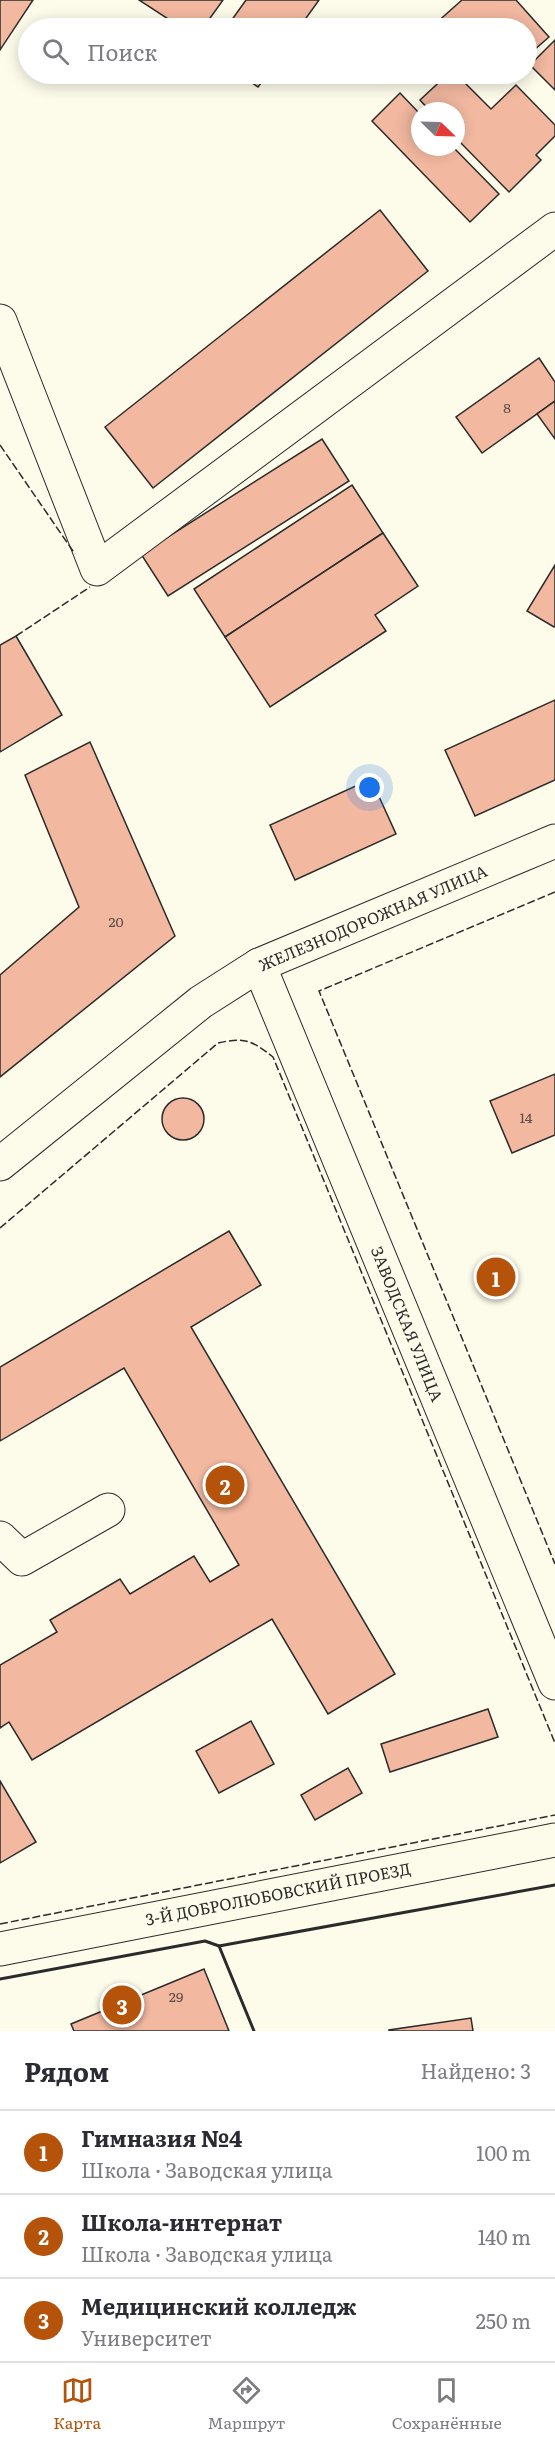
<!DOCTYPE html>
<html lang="ru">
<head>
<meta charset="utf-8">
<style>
	:root { --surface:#fff; --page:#f2f2f3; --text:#2b2b33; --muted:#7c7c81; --line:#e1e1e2; --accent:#b45309 }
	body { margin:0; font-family:Literata,serif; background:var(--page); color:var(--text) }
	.compass { position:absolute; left:411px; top:102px; width:54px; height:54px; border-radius:50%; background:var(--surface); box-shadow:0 3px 15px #0003; rotate:113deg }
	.you { position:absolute; left:370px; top:788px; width:21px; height:21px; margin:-15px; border:4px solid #fff; border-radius:50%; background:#1a73e8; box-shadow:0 0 0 9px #1a73e833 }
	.badge { display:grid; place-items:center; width:39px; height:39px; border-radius:50%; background:var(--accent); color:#fff; font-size:20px; font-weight:700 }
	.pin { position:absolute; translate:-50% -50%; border:3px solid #fff; box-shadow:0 2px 6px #0006 }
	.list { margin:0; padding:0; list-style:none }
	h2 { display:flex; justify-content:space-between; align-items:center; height:78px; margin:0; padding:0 24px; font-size:26px }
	h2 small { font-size:20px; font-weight:400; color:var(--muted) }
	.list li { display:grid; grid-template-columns:39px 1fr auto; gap:18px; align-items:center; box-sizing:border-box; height:84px; padding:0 24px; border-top:2px solid var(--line) }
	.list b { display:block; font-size:22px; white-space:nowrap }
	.list p { margin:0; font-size:20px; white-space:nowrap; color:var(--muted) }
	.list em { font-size:20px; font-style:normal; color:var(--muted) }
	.icon { flex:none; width:33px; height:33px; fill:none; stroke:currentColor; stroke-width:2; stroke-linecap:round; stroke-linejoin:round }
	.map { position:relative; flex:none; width:555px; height:2031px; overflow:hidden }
	.search { position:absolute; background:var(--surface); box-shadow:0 3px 15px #0003; left:18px; right:18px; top:18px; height:66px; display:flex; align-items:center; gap:15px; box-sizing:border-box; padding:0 21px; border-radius:33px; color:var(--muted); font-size:22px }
	.sheet { height:330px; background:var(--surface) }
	nav { display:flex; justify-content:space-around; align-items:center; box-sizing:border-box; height:84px; border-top:2px solid var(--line); background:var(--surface); font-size:16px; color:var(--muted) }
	nav a { display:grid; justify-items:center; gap:3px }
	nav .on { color:var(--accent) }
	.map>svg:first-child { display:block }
	.building { fill:#f2b8a0; stroke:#2b2b2b; stroke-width:1.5 }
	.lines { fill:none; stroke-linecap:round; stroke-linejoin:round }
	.minor-casing { stroke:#2b2b2b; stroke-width:35 }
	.minor { stroke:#fdfbea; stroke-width:33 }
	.fence { stroke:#2b2b2b; stroke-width:1.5; stroke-dasharray:8 3; stroke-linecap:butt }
	.wall { stroke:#2b2b2b; stroke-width:3 }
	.labels { text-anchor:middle; stroke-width:4.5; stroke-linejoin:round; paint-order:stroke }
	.number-label { font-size:14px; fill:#5d4e48 }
	.street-label { font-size:16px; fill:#2b2b2b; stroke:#fdfbea }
</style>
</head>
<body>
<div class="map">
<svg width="555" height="2031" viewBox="0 0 555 2031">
	<rect width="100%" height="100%" fill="#fdfbea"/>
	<g class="building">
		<polygon points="0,0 33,0 0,50"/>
		<polygon points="139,0 223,0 203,28 182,28"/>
		<polygon points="246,0 319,0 299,28 226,28"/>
		<polygon points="462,0 516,0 549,37 526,57 526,28 439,28 435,24"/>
		<polygon points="555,40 555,90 530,65"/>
		<polygon points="239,74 268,74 258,87"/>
		<polygon points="448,74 456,74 491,109 516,85 555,125 555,136 536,155 541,160 509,192 456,138 456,111 430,111 420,100"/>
		<polygon points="400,93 420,114 420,147 453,147 499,194 470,222 372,121"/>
		<polygon points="380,210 428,271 153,488 105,427"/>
		<polygon points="539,358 555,382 555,401 482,453 456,417"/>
		<polygon points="555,401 555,439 537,414"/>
		<polygon points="322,439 349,481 168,596 141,554"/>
		<polygon points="352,485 383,533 225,637 194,589"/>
		<polygon points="383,533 418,586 375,615 386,631 270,707 225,637"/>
		<polygon points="555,565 555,626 554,627 527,611"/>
		<polygon points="16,636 62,715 0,752 0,645"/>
		<polygon points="555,700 555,780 475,816 445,750"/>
		<polygon points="90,742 175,936 0,1077 0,975 79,907 25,775"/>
		<polygon points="371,779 396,834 295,880 270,825"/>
		<polygon points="555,1074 555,1135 512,1153 490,1101"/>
		<circle cx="183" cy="1119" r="21"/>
		<polygon points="229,1231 261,1285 191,1327 395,1674 328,1714 272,1619 32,1760 9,1722 0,1728 0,1665 57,1632 50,1620 120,1579 130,1594 194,1556 210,1582 239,1565 124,1368 0,1441 0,1367"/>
		<polygon points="488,1709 498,1737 390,1772 381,1744"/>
		<polygon points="251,1721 274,1764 219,1793 196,1751"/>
		<polygon points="348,1768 362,1793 315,1820 301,1795"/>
		<polygon points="0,1781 36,1842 0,1863"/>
		<polygon points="204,1969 229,2031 74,2031 71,2024"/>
		<polygon points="471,2018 473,2031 389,2031 389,2030"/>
	</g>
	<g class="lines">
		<g class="minor-casing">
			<g id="minor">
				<polyline points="0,321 97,569 555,229"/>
				<polyline points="259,965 555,1683"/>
				<polyline points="0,1164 201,1002 259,965 555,841"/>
				<polyline points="0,1538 22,1559 108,1510"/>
				<polyline points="0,1949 555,1840"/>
			</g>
		</g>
		<use href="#minor" class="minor"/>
		<g class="fence">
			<polyline points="0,445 75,554"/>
			<polyline points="16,636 90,587"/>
			<polyline points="555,892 319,991 555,1564"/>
			<path d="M 0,1228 L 218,1043 C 245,1037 251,1040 273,1057 L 555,1743"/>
			<polyline points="0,1924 555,1815"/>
		</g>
		<g class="wall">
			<polyline points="0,1979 205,1941 219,1946"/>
			<polyline points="254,2031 219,1946 555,1885"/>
		</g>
	</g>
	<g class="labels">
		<g class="number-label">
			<text x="507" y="413">8</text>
			<text x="116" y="927">20</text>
			<text x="526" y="1123">14</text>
			<text x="176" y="2002">29</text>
		</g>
		<g class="street-label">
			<text transform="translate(373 918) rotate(-23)" y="6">ЖЕЛЕЗНОДОРОЖНАЯ УЛИЦА</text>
			<text transform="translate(407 1324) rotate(68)" y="6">ЗАВОДСКАЯ УЛИЦА</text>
			<text transform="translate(278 1894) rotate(-11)" y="6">3-Й ДОБРОЛЮБОВСКИЙ ПРОЕЗД</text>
		</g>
	</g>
</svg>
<svg class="compass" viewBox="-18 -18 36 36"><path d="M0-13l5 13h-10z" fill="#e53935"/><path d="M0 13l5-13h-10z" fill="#7c7c81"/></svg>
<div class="you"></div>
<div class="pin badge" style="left:496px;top:1277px">1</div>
<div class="pin badge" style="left:225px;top:1485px">2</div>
<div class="pin badge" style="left:122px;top:2005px">3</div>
<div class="search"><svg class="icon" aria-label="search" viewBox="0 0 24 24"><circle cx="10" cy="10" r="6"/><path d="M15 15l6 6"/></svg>Поиск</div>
</div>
<section class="sheet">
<h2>Рядом<small>Найдено: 3</small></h2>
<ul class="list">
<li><span class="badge">1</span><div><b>Гимназия №4</b><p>Школа · Заводская улица</p></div><em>100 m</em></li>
<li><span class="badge">2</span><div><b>Школа-интернат</b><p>Школа · Заводская улица</p></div><em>140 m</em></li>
<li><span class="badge">3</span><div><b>Медицинский колледж</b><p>Университет</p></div><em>250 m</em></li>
</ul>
</section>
<nav>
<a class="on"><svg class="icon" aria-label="map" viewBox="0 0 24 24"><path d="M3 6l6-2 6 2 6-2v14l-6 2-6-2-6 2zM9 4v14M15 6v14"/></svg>Карта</a>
<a><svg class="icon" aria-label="directions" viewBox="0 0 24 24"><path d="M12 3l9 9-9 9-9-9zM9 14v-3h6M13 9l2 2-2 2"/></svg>Маршрут</a>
<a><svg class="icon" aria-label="saved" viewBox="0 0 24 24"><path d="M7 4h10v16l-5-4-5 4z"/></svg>Сохранённые</a>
</nav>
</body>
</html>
